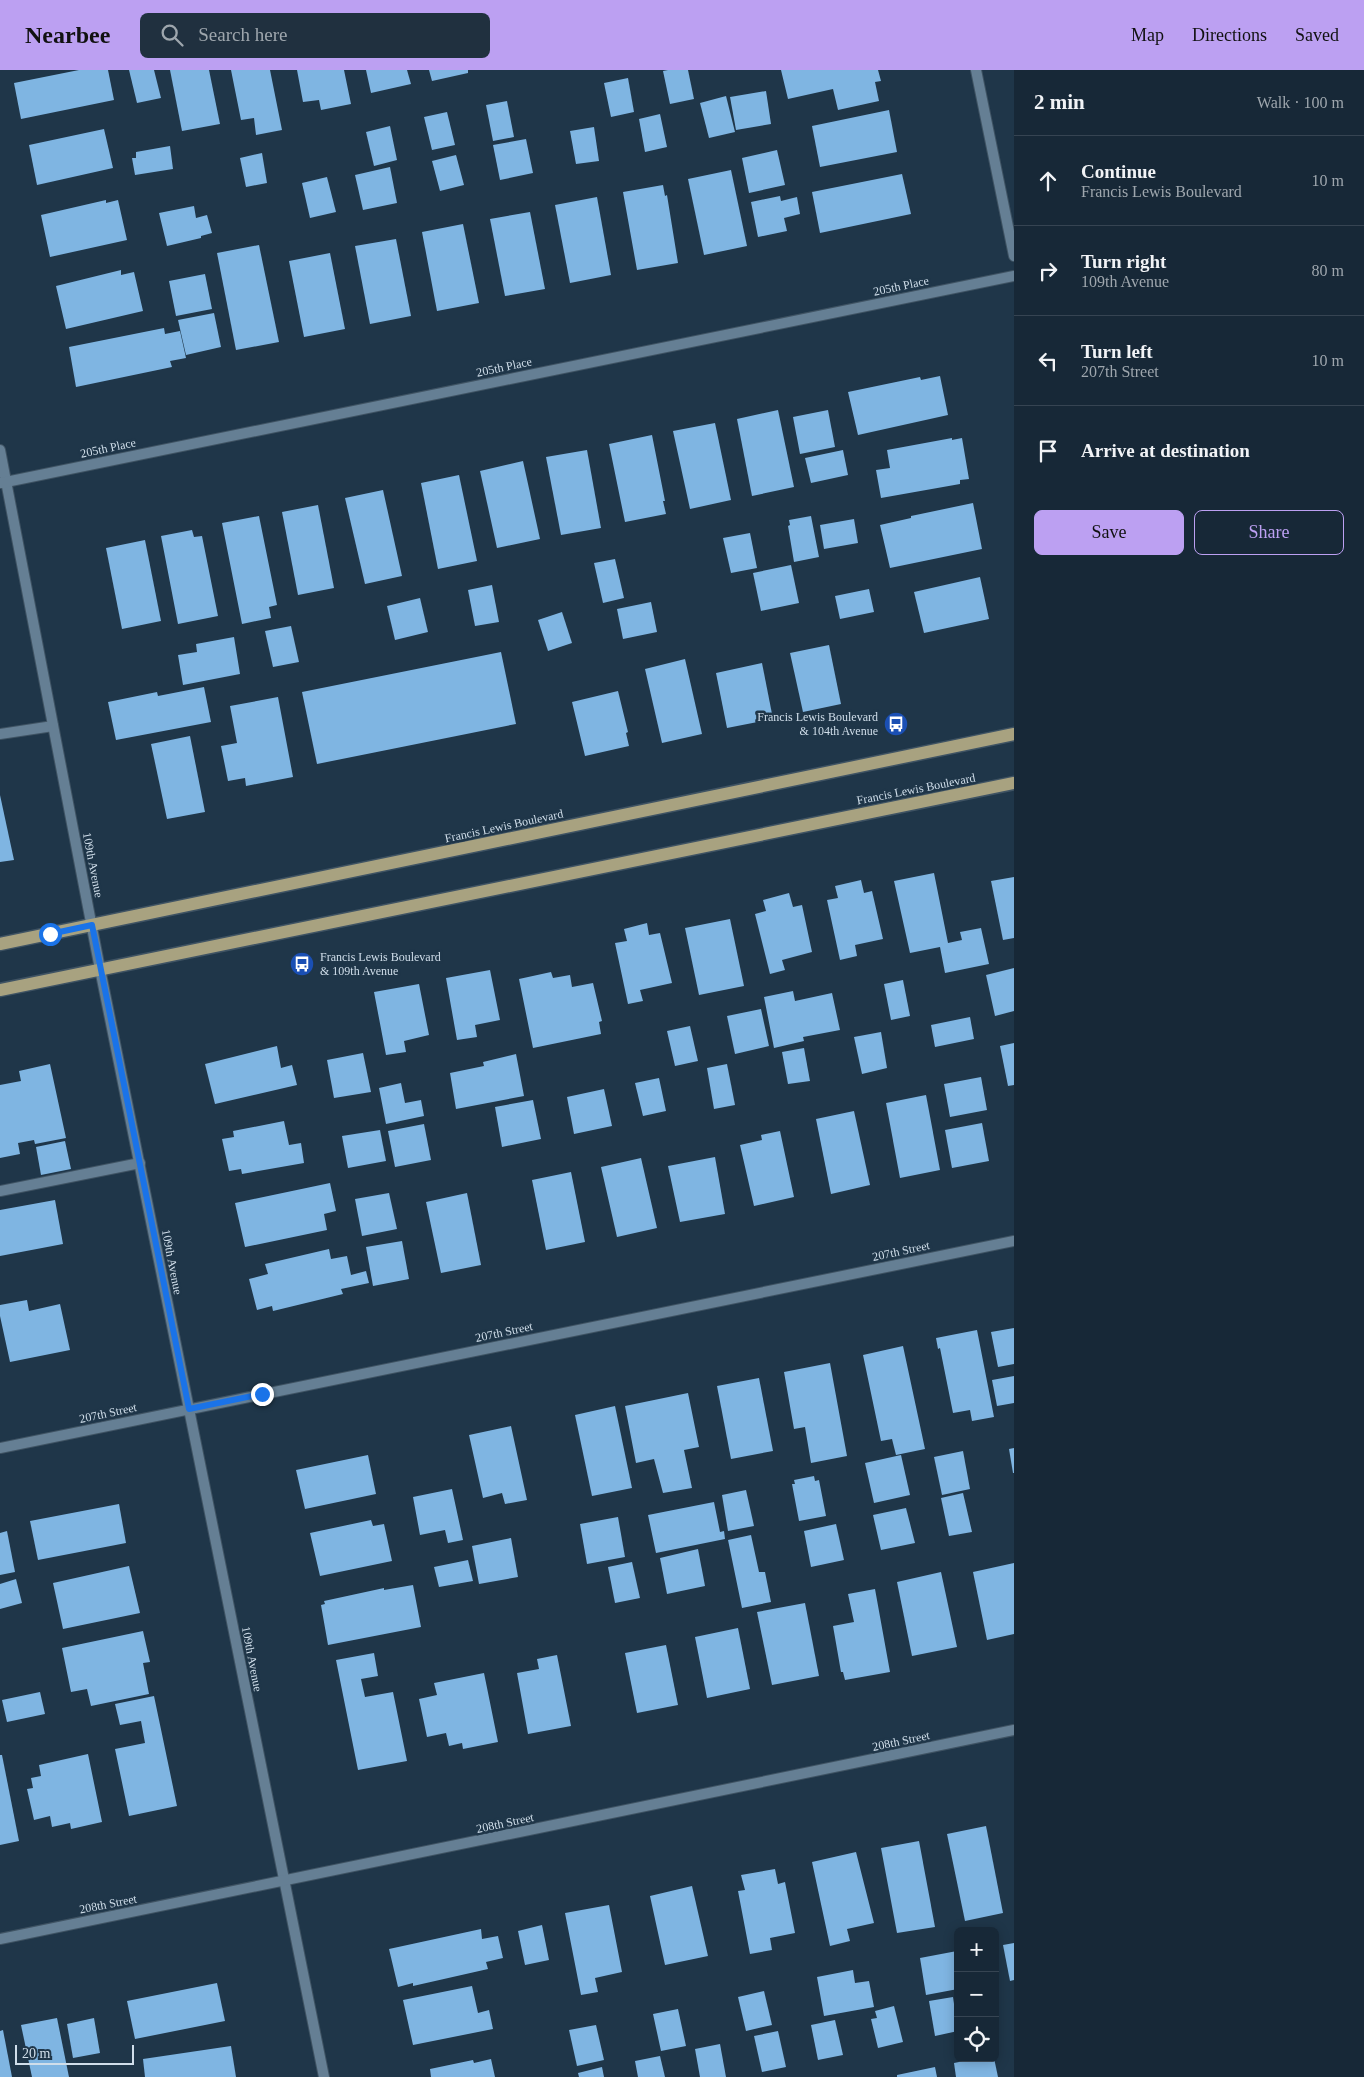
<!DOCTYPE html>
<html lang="en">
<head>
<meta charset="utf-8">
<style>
	:root { --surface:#172837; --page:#20303f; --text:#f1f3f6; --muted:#9ea6ad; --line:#364452; --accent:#bca0f2 }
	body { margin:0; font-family:Georgia,serif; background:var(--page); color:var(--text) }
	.controls { position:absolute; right:15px; bottom:15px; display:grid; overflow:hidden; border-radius:8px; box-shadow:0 2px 12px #0003 }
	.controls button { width:45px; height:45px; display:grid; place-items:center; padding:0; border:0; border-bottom:1px solid var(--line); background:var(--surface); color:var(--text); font:25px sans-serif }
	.scale { position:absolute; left:15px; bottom:12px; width:119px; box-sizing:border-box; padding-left:5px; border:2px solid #d0deea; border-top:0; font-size:14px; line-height:18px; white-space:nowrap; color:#d0deea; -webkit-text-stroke:4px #1f3649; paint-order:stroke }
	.stop { position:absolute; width:15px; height:15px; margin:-11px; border:4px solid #1a73e8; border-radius:50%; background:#fff }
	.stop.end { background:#1a73e8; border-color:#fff; box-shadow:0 1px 5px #0008 }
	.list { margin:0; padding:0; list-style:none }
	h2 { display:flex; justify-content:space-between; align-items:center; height:65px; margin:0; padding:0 20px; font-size:21px }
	h2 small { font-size:16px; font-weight:400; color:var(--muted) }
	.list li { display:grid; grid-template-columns:32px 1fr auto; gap:15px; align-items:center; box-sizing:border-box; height:90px; padding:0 20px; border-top:1px solid var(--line) }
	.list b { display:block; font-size:19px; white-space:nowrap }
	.list p { margin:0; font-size:16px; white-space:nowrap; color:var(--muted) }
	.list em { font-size:16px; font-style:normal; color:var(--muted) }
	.actions { display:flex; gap:10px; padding:15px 20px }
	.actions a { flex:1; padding:11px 0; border:1px solid var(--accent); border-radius:8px; text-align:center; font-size:18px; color:var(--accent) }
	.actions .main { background:var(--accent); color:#111 }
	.icon { flex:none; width:28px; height:28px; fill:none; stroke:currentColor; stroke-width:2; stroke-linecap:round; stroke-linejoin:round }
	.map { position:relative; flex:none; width:1014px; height:2007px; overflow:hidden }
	header { display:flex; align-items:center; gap:30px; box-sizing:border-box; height:70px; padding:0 25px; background:var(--accent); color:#111 }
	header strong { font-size:24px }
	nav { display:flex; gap:28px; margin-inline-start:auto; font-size:18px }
	.search { width:350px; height:45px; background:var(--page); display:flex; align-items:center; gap:12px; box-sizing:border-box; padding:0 18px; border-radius:8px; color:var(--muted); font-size:19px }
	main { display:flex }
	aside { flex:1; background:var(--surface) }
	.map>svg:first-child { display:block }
	.building { fill:#7fb5e2 }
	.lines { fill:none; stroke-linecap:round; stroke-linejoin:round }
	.lane-casing { stroke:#3f5363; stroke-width:12 }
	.street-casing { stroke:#3f5363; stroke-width:12 }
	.primary-casing { stroke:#3f5363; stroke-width:15 }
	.lane { stroke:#657f94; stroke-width:10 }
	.street { stroke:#657f94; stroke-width:10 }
	.primary { stroke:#a8a280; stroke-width:12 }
	.route { stroke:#1a73e8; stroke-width:6 }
	.labels { text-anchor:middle; stroke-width:5; stroke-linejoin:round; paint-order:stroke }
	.street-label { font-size:12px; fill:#d0deea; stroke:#1f3649 }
	.poi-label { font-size:12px; fill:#d0deea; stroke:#1f3649; text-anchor:end }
</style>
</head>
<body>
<header>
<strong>Nearbee</strong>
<div class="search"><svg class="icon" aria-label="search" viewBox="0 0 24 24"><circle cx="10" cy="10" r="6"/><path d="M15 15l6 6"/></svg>Search here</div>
<nav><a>Map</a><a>Directions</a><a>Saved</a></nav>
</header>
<main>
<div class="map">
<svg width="1014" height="2007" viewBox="0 0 1014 2007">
	<rect width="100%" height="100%" fill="#1f3649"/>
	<g class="building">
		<polygon points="79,0 108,0 114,30 21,49 14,13"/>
		<polygon points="129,0 154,0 161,28 137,33"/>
		<polygon points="170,0 209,0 220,54 182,61"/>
		<polygon points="231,0 270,0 282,60 256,65 254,48 241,50"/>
		<polygon points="297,0 344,0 351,34 321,40 319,30 303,32"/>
		<polygon points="366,0 407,0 411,14 371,23"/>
		<polygon points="429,0 468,0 468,3 432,11"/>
		<polygon points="668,0 688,0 694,29 670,34 663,1"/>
		<polygon points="781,0 878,0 881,11 875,12 879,31 838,40 833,19 788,29"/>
		<polygon points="628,8 634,42 611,47 604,13"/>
		<polygon points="766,21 771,54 736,60 730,27"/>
		<polygon points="726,26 735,62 709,68 700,33"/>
		<polygon points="507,31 514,67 493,71 486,35"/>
		<polygon points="889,40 897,82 820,97 812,56"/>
		<polygon points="447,42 455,75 432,80 424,47"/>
		<polygon points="660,44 667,77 645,82 639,49"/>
		<polygon points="390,56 397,90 374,96 366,62"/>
		<polygon points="594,57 599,91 576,94 570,61"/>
		<polygon points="104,59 113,98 37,115 29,75"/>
		<polygon points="526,69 533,103 500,110 493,75"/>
		<polygon points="170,76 173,99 135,105 132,88 136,88 136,82"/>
		<polygon points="777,80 785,115 749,123 742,88"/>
		<polygon points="262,83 267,113 246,117 240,88"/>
		<polygon points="456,85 464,115 440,121 432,91"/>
		<polygon points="390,97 397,133 363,140 355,105"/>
		<polygon points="731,100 747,176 704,185 688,109"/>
		<polygon points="902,104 911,144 820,163 812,122"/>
		<polygon points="327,107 336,142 310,148 302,113"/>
		<polygon points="663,115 665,126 667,125 678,193 637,200 623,122"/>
		<polygon points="780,126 781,131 797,127 800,144 784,148 787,161 758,167 751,132"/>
		<polygon points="597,127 611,205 570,213 555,135"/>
		<polygon points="106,130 106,133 118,130 127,170 50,187 41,145"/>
		<polygon points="194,136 196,148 207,145 212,163 201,166 201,168 167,176 159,143"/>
		<polygon points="530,142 545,219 505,226 490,149"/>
		<polygon points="463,154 479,233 437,241 422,162"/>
		<polygon points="396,169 411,246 370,254 355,176"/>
		<polygon points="259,175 279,272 236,280 217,183"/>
		<polygon points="330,183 345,259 304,267 289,191"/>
		<polygon points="121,200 121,205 134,202 143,241 66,259 56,216"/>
		<polygon points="205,204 212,239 176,246 169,211"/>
		<polygon points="214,243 221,277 186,285 178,250"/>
		<polygon points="164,258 165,264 180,261 186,288 170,291 172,297 76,317 69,277"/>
		<polygon points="940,306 948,345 858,365 848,322 920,307 921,310"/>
		<polygon points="778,340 794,417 752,426 737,349"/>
		<polygon points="828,340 835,377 800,384 793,347"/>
		<polygon points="715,353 731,430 690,439 673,361"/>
		<polygon points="652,365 665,431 663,431 666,444 625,452 609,374"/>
		<polygon points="952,368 952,370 962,368 969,409 960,410 960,414 881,428 876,400 890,398 887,380"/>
		<polygon points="587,380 601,458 561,465 546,387"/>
		<polygon points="843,380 848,405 811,413 805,388"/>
		<polygon points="523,391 540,469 497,478 480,401"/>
		<polygon points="459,405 477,491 438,499 421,413"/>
		<polygon points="383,420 402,506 365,514 345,428"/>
		<polygon points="973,433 982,479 890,498 880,455 911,448 911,446"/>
		<polygon points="318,435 334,518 298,525 282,442"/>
		<polygon points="259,446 277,535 269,537 271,548 242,554 222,453"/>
		<polygon points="811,446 819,487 794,492 788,456 790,455 789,450"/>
		<polygon points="854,449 858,473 824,479 820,455"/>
		<polygon points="192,460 194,467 202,466 218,546 178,554 161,466"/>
		<polygon points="750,463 757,498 731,503 723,468"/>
		<polygon points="145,470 161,551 122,559 106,478"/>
		<polygon points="615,489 624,528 603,533 594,493"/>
		<polygon points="791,495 799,533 761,541 753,503"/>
		<polygon points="980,507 989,549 924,563 914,522"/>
		<polygon points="492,515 499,552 475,556 468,520"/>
		<polygon points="869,519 874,542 840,549 835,526"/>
		<polygon points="420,528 428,562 395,570 387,536"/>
		<polygon points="651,532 657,562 623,569 617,539"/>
		<polygon points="562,542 572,573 548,581 538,550"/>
		<polygon points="291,556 299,592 273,597 265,561"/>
		<polygon points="234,567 240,604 183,615 178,585 197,582 196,574"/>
		<polygon points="829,575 841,634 803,642 790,583"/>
		<polygon points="501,582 516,654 317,694 302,622"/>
		<polygon points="685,589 702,664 662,673 645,599"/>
		<polygon points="762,593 773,649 727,658 716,603"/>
		<polygon points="204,617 211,652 116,670 108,632 157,622 158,626"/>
		<polygon points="618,621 628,662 626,663 629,676 585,686 572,632"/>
		<polygon points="278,627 293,707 246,716 245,708 228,711 221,676 237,673 230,636"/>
		<polygon points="190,666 205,742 167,749 151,674"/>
		<polygon points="0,725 14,790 0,792"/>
		<polygon points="934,803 948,873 962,870 960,862 981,858 989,894 945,903 940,877 910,883 894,811"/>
		<polygon points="1014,807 1014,868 1003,870 991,811"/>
		<polygon points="861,810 864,823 872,821 883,869 855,875 857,886 840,890 827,830 838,828 835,816"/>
		<polygon points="789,823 793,837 802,835 812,882 782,890 785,900 770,904 755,844 766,841 763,830"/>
		<polygon points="730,849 744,916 699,925 685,858"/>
		<polygon points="647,853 649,865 660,863 672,913 640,920 643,931 628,934 615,873 627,871 624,859"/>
		<polygon points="1014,898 1014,941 995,946 986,905"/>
		<polygon points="490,900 500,950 475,955 477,967 457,970 446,908"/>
		<polygon points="551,902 553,908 570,905 572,917 593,913 602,951 599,952 601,964 533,978 519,909"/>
		<polygon points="903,910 910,946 891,950 884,914"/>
		<polygon points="419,914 429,965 404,971 406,982 386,985 374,922"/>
		<polygon points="793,921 795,931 832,923 840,960 803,967 804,971 774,978 764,927"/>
		<polygon points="761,939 769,976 735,984 727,946"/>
		<polygon points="970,947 974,969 935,977 931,955"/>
		<polygon points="690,956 698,991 675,996 667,961"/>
		<polygon points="881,962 887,998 862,1004 854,967"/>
		<polygon points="1014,973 1014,1015 1008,1016 1000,976"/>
		<polygon points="277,976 281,998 292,995 297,1015 215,1034 205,994"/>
		<polygon points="804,978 810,1011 788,1014 782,982"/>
		<polygon points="363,983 371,1022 334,1028 327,990"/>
		<polygon points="516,984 524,1026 456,1039 450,1003 484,996 483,992"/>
		<polygon points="50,994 66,1068 35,1074 34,1070 18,1073 20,1084 0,1088 0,1015 21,1011 19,1001"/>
		<polygon points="727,994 735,1035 714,1039 707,998"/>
		<polygon points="981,1007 987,1040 950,1047 944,1014"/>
		<polygon points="659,1008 666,1041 643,1046 635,1013"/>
		<polygon points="401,1013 405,1033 421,1030 424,1046 386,1054 379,1018"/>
		<polygon points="604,1019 612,1056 574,1064 567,1027"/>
		<polygon points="926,1025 940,1100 900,1108 886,1033"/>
		<polygon points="533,1030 541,1069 502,1077 495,1037"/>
		<polygon points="854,1041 870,1115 831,1124 816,1049"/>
		<polygon points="284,1051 289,1075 301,1073 304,1093 242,1104 241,1099 229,1101 222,1069 234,1067 233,1061"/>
		<polygon points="982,1053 989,1091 952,1098 945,1060"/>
		<polygon points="424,1054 431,1090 395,1097 388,1061"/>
		<polygon points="380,1060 386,1091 348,1098 342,1066"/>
		<polygon points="780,1061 794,1127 754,1136 740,1075 762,1070 761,1065"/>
		<polygon points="65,1071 71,1099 41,1105 36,1077"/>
		<polygon points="715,1087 725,1144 680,1152 668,1096"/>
		<polygon points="641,1088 657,1158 617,1167 601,1097"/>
		<polygon points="571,1102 585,1172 546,1180 532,1110"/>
		<polygon points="330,1113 336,1141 324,1144 327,1160 245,1177 235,1133"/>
		<polygon points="389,1123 397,1159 362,1166 355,1129"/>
		<polygon points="467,1123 481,1195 441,1203 426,1132"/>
		<polygon points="55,1130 63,1174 0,1186 0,1140"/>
		<polygon points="402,1171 409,1209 373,1216 366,1177"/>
		<polygon points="329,1179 331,1189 347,1186 351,1205 366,1201 369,1213 341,1219 343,1224 273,1241 272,1236 257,1240 249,1209 268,1204 265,1194"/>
		<polygon points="27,1230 29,1241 60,1234 70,1280 10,1292 0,1246 0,1235"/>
		<polygon points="1014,1258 1014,1294 998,1297 991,1262"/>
		<polygon points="977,1260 994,1347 972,1351 970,1340 953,1343 940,1278 938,1279 936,1268"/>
		<polygon points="903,1276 925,1379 896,1385 892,1369 881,1371 863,1285"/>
		<polygon points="830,1293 847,1386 811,1393 805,1357 794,1359 784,1302"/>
		<polygon points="1014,1306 1014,1333 997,1336 992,1310"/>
		<polygon points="759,1308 773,1381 731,1389 717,1316"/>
		<polygon points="688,1323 699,1377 684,1380 692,1418 663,1423 654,1389 636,1393 625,1336"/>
		<polygon points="615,1336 632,1418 592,1426 575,1345"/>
		<polygon points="511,1356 527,1430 505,1434 502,1423 483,1428 469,1365"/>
		<polygon points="1014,1378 1014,1403 1013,1403 1009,1379"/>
		<polygon points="963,1381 970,1419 942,1425 934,1387"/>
		<polygon points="368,1385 376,1424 305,1439 296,1400"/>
		<polygon points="901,1385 910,1425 874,1433 865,1393"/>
		<polygon points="814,1406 815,1411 819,1410 826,1446 799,1451 792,1414 795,1414 794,1410"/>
		<polygon points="452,1419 463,1470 448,1473 445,1460 420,1465 413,1427"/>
		<polygon points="746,1420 754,1456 728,1461 722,1425"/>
		<polygon points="963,1423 972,1462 949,1466 941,1428"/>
		<polygon points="714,1432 720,1462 724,1461 725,1469 656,1483 648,1445"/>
		<polygon points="119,1434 126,1473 38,1490 30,1451"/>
		<polygon points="906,1438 915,1473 881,1480 873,1445"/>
		<polygon points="618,1447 625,1487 587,1494 580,1454"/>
		<polygon points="371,1450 373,1456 384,1454 392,1491 320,1506 310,1463"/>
		<polygon points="836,1454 844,1490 811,1497 804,1461"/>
		<polygon points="7,1461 15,1502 0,1505 0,1463"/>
		<polygon points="751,1465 759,1502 765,1502 771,1532 742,1538 728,1470"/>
		<polygon points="511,1468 518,1507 479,1514 472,1476"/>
		<polygon points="698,1479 705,1516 667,1524 660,1488"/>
		<polygon points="468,1490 473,1511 439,1517 434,1497"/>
		<polygon points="632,1492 640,1528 615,1533 608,1497"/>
		<polygon points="1014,1493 1014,1564 987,1570 973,1502"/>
		<polygon points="129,1496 140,1543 63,1559 53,1513"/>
		<polygon points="941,1502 957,1577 912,1586 897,1512"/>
		<polygon points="16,1509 22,1533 0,1539 0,1514"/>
		<polygon points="413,1515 421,1557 328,1575 321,1535 325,1534 324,1531 384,1518 384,1520"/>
		<polygon points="875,1519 890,1602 845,1610 843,1602 841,1602 833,1556 854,1552 848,1524"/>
		<polygon points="805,1533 819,1606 772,1615 757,1542"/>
		<polygon points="738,1558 750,1619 707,1628 695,1567"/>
		<polygon points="143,1561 150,1592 143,1593 149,1624 91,1636 87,1619 71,1622 62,1578"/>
		<polygon points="666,1575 678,1635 637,1643 625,1583"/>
		<polygon points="374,1583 378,1606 361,1609 365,1627 393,1622 407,1691 358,1700 336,1590"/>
		<polygon points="557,1585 571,1656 528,1664 517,1603 539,1599 537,1589"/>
		<polygon points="484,1603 498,1672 463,1679 462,1673 449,1676 446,1663 427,1667 419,1629 437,1625 434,1613"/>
		<polygon points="40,1622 45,1644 7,1652 2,1630"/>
		<polygon points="154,1626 177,1736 129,1746 115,1679 145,1673 141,1651 120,1655 115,1634"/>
		<polygon points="88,1684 102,1752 71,1759 70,1753 52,1757 50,1746 34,1750 27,1719 33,1718 31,1708 41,1706 39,1695"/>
		<polygon points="0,1685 2,1685 19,1771 0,1775"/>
		<polygon points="986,1756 1003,1843 965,1851 947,1764"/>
		<polygon points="919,1771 935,1857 897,1863 881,1778"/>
		<polygon points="856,1782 874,1853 847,1859 850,1871 830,1876 812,1792"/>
		<polygon points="775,1799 778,1814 785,1812 795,1863 770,1868 772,1880 750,1884 738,1821 745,1820 741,1805"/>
		<polygon points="692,1816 708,1886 665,1895 650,1826"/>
		<polygon points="609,1835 622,1902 595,1908 598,1922 581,1925 565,1843"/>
		<polygon points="542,1855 549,1890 525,1895 518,1861"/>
		<polygon points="481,1859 482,1869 498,1866 503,1888 486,1892 488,1899 413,1916 413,1913 398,1917 389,1879"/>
		<polygon points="1014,1873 1014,1910 1010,1911 1003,1875"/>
		<polygon points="957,1881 958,1919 926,1925 920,1888"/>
		<polygon points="853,1900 855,1913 869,1911 874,1937 824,1946 817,1907"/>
		<polygon points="217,1913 225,1951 135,1969 127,1931"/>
		<polygon points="472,1916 478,1943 489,1940 493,1959 413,1975 403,1930"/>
		<polygon points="764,1921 772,1955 746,1961 738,1927"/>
		<polygon points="953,1927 958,1961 935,1966 929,1931"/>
		<polygon points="894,1936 903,1972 878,1978 871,1949 877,1948 875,1941"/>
		<polygon points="678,1939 686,1976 661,1981 653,1944"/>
		<polygon points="57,1948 69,2007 32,2007 21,1955"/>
		<polygon points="94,1948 100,1983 73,1988 67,1954"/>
		<polygon points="835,1950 843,1985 818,1990 811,1955"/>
		<polygon points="596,1955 604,1990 577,1996 569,1960"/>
		<polygon points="3,1960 12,2007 0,2007 0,1961"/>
		<polygon points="778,1961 786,1997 762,2002 754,1966"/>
		<polygon points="720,1974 726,2007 700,2007 695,1979"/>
		<polygon points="231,1976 236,2007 145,2007 143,1989"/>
		<polygon points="660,1986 665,2007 638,2007 635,1991"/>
		<polygon points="979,1988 994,1988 998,2007 956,2007 954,1993"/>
		<polygon points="491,1989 495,2007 431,2007 430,1999 473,1990 474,1993"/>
		<polygon points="602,1997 604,2007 579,2007 578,2003"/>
		<polygon points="935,1997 937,2007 897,2007 897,2005"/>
	</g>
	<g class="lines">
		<g class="lane-casing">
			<g id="lane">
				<polyline points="0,664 53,656"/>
				<polyline points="0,1121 140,1093"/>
			</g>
		</g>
		<g class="street-casing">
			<g id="street">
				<polyline points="976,0 1014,186"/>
				<polyline points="0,380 100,899 324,2007"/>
				<polyline points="1,413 1014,206"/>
				<polyline points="0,1378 1014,1171"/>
				<polyline points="0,1869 1014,1660"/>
			</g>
		</g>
		<g class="primary-casing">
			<g id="primary">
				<polyline points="0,874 1014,664"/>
				<polyline points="0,920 1014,713"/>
			</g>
		</g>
		<use href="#lane" class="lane"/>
		<use href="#street" class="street"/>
		<use href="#primary" class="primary"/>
	</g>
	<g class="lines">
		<polyline class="route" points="50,864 92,855 189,1339 262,1324"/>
	</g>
	<defs>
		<g id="bus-disc" transform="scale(1.25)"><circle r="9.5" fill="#1a4fb4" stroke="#1f3649"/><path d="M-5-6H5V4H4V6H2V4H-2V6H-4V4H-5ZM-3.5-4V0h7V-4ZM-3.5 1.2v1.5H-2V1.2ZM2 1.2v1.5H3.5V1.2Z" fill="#fff"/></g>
	</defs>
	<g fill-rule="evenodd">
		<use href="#bus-disc" x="896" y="654"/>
		<use href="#bus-disc" x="302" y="894"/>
	</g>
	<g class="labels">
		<g class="street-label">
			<text transform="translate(901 216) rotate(-12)" y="4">205th Place</text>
			<text transform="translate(504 297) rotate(-12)" y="4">205th Place</text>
			<text transform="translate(108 378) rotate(-12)" y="4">205th Place</text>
			<text transform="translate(916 719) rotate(-11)" y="4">Francis Lewis Boulevard</text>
			<text transform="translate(504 756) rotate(-12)" y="4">Francis Lewis Boulevard</text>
			<text transform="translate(93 795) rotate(79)" y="4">109th Avenue</text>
			<text transform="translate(901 1181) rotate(-12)" y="4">207th Street</text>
			<text transform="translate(172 1192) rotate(79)" y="4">109th Avenue</text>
			<text transform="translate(504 1262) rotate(-12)" y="4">207th Street</text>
			<text transform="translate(108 1343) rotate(-12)" y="4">207th Street</text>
			<text transform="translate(252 1589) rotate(79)" y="4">109th Avenue</text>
			<text transform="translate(901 1671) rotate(-12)" y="4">208th Street</text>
			<text transform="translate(505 1753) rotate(-12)" y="4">208th Street</text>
			<text transform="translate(108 1834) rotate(-11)" y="4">208th Street</text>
		</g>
		<g class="poi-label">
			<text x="878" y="651">Francis Lewis Boulevard<tspan x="878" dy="14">&amp; 104th Avenue</tspan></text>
			<text x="320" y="891" text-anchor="start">Francis Lewis Boulevard<tspan x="320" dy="14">&amp; 109th Avenue</tspan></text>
		</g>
	</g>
</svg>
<div class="controls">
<button>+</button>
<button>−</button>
<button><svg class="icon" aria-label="locate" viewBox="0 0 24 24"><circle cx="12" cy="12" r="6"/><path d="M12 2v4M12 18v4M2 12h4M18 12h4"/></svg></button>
</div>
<div class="scale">20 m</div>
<div class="stop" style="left:50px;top:864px"></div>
<div class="stop end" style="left:262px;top:1324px"></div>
</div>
<aside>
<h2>2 min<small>Walk · 100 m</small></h2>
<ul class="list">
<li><svg class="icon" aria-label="ahead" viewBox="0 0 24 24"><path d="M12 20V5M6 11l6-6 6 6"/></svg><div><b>Continue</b><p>Francis Lewis Boulevard</p></div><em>10 m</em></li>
<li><svg class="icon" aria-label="right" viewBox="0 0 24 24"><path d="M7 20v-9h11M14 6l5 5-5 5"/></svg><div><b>Turn right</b><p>109th Avenue</p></div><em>80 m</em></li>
<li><svg class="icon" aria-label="left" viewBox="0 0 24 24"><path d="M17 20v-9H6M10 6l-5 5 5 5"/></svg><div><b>Turn left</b><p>207th Street</p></div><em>10 m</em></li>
<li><svg class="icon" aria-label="arrive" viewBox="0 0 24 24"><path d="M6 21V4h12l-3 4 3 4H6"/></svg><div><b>Arrive at destination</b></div></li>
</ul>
<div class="actions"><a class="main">Save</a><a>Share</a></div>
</aside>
</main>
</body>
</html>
